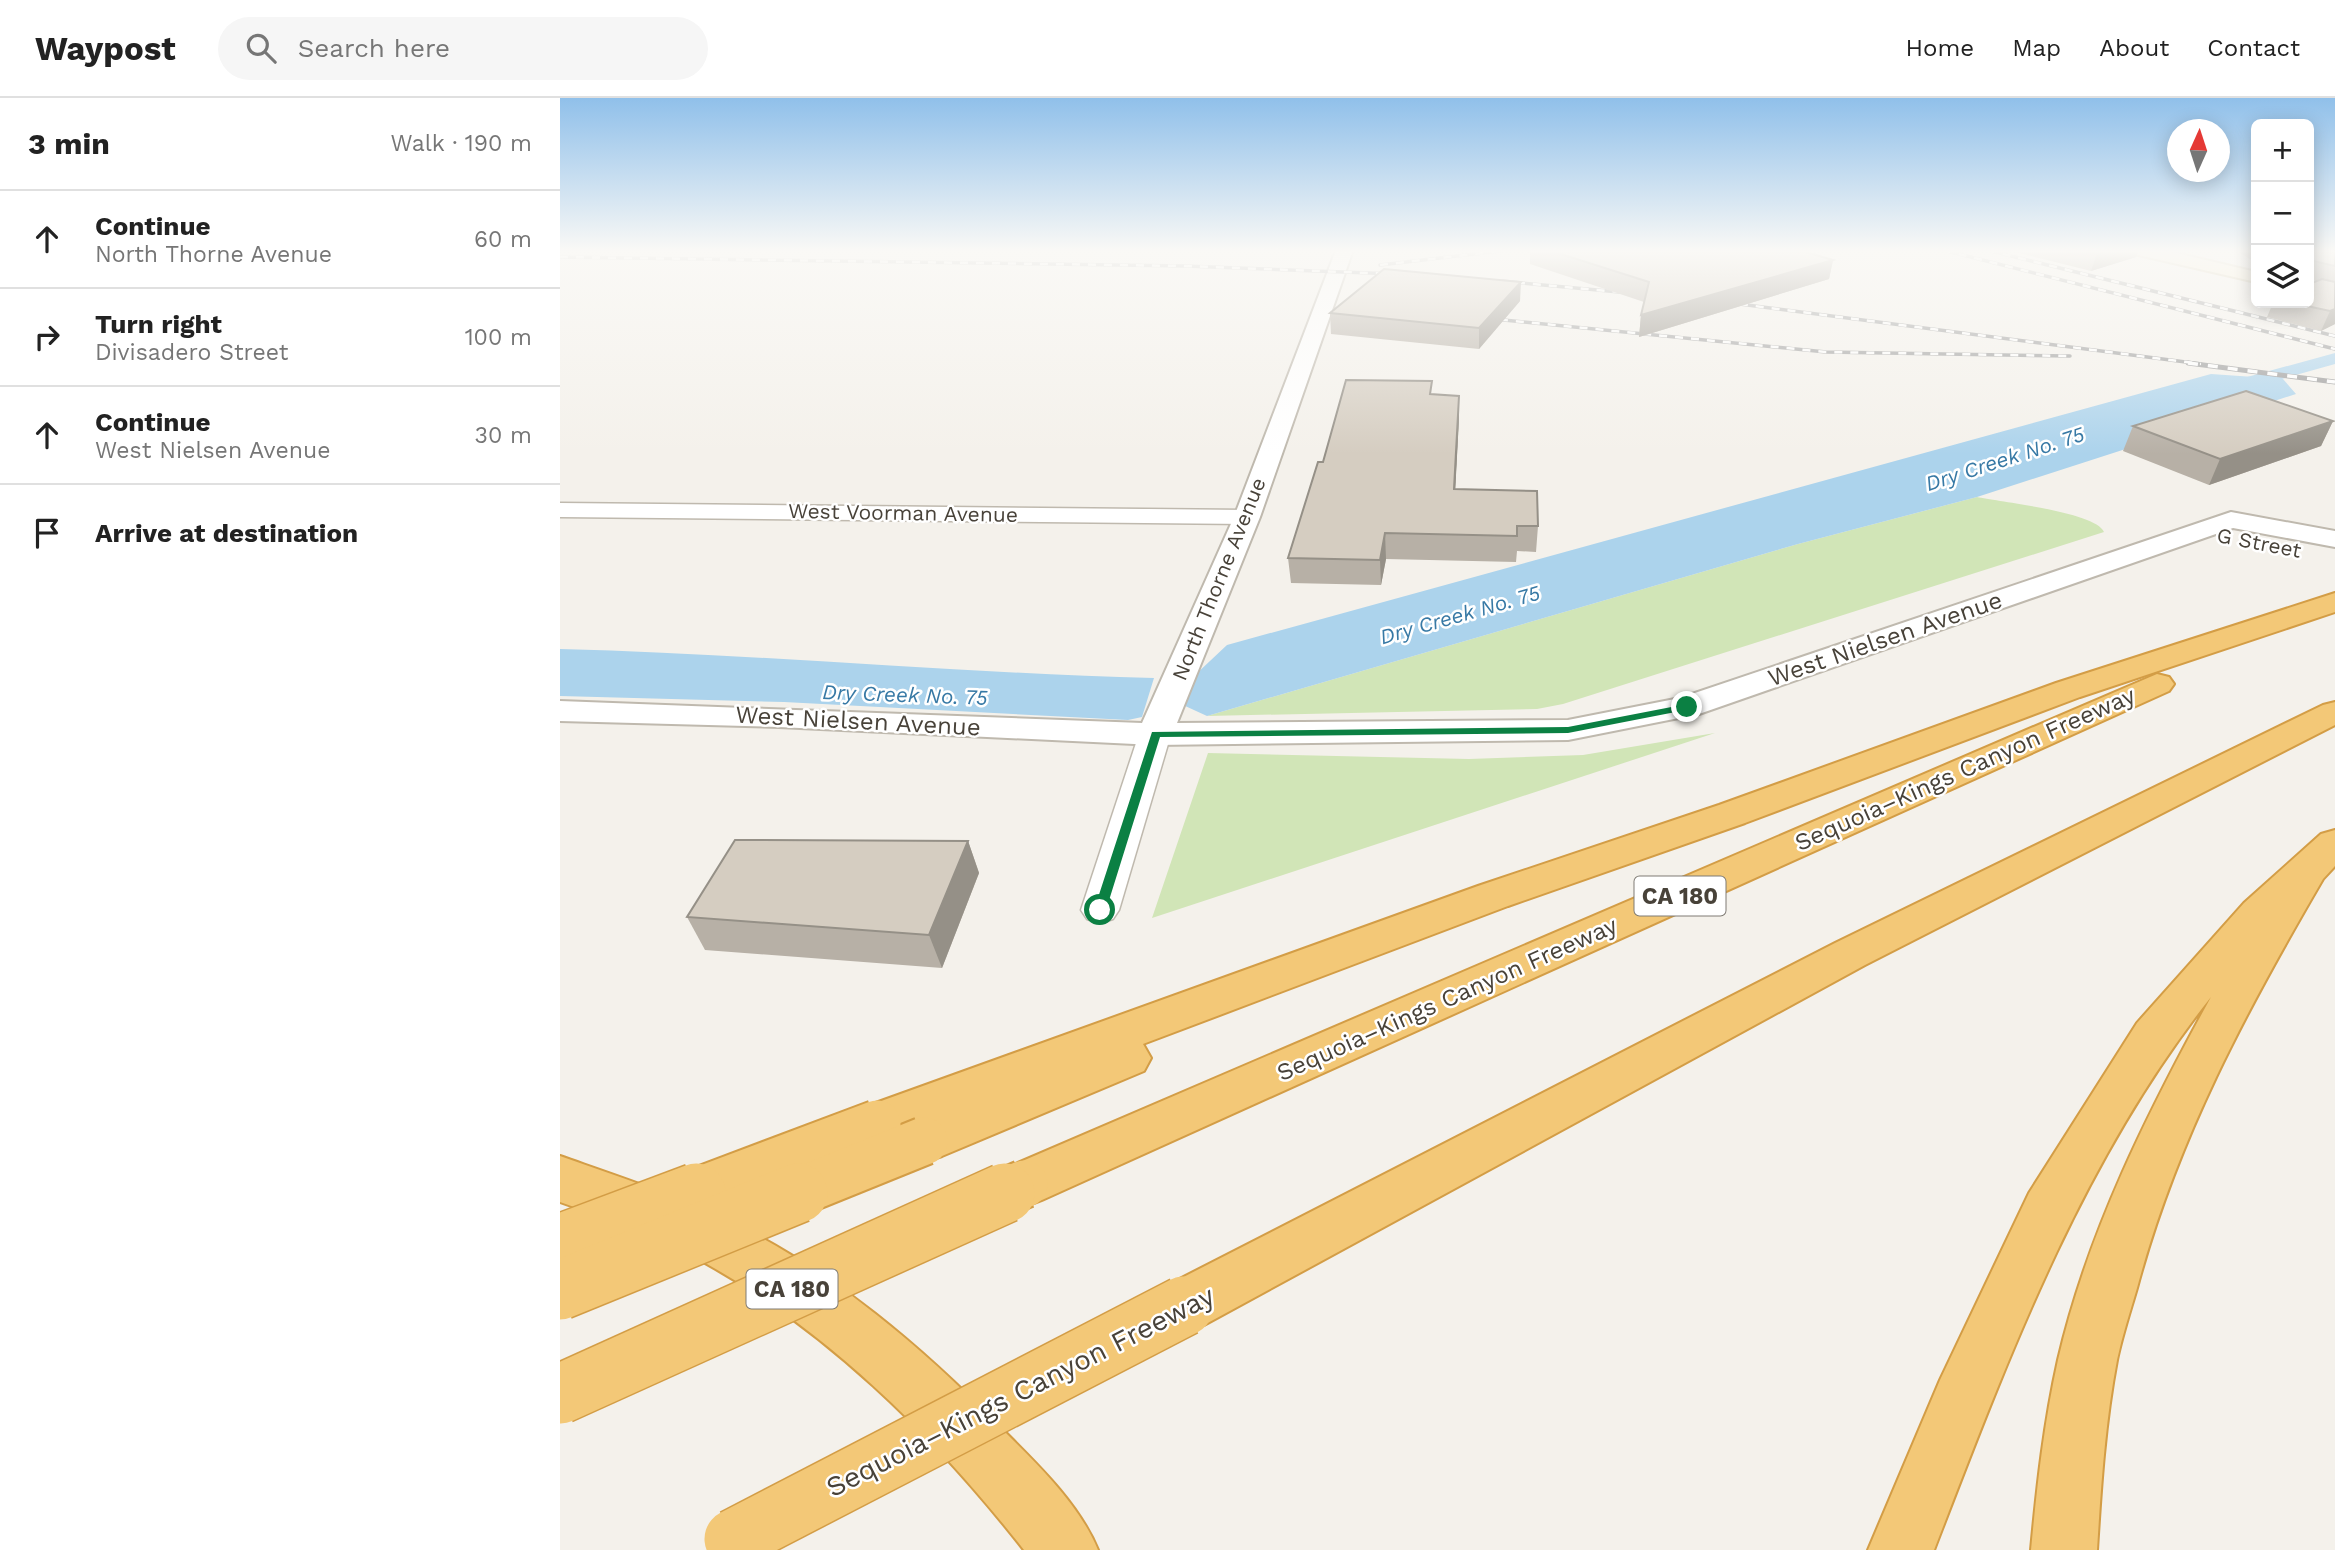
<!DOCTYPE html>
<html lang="en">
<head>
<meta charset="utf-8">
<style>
	:root { --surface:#fff; --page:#f6f6f6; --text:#222; --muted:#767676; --line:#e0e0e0 }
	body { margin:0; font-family:"Work Sans",sans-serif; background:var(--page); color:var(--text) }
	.controls { position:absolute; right:21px; top:21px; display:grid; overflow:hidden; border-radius:10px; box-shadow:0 4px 18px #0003 }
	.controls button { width:63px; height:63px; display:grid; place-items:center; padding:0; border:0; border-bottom:2px solid var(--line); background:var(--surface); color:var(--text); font:35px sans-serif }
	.compass { position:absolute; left:1607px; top:21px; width:63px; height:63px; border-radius:50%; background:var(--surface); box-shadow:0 4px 18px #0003; rotate:3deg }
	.stop { position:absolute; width:21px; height:21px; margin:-16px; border:5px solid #0b8043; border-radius:50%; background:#fff }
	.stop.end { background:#0b8043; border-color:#fff; box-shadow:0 2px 7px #0008 }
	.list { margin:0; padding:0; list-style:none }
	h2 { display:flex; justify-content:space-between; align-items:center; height:91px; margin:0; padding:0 28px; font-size:30px }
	h2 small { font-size:23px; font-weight:400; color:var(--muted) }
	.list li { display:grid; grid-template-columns:46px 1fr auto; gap:21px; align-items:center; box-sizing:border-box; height:98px; padding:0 28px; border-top:2px solid var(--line) }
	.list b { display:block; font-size:26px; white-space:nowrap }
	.list p { margin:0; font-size:23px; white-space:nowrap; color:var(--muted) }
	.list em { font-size:23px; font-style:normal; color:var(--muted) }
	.icon { flex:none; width:38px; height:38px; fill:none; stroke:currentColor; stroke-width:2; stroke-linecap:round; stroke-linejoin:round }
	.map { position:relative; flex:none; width:1775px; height:1452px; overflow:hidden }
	header { display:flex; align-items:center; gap:42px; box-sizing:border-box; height:98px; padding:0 35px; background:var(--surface); border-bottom:2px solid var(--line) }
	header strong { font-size:33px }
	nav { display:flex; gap:38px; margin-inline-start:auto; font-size:24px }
	.search { width:490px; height:63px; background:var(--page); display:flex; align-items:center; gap:18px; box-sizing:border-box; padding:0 24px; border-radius:38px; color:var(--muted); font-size:26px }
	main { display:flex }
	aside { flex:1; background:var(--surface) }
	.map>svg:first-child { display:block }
	.green { fill:#d1e5b7 }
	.water { fill:#acd3ec }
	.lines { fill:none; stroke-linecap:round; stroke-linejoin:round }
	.canal { fill:#acd3ec; fill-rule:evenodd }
	.minor-casing { stroke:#bfb9ae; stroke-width:3 }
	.tertiary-casing { stroke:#bfb9ae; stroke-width:4 }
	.secondary-casing { stroke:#d0c39e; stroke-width:4 }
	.motorway-casing { stroke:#d39d46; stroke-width:4 }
	.minor { fill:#fff; fill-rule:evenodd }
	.tertiary { fill:#fff; fill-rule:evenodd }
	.secondary { fill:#fbefce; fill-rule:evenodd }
	.motorway { fill:#f3c877; fill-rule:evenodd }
	.rail-far1-casing { stroke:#999; stroke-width:3.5 }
	.rail-casing { stroke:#999; stroke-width:5 }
	.rail-far1 { stroke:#fff; stroke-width:2.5; stroke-dasharray:8; stroke-linecap:butt }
	.rail { stroke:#fff; stroke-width:3.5; stroke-dasharray:10; stroke-linecap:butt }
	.motorway-bridge-far1-casing { stroke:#d39d46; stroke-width:51; stroke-linecap:butt }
	.motorway-bridge-casing { stroke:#d39d46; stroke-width:62; stroke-linecap:butt }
	.motorway-bridge-far1 { stroke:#f3c877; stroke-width:47 }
	.motorway-bridge { stroke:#f3c877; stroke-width:59 }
	.wall { fill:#b7b0a6 }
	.shaded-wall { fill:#959087 }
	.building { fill:#d5cdc1; stroke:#959087; stroke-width:2 }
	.route { fill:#0b8043 }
	.labels { text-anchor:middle; stroke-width:5; stroke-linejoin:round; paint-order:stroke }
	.far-water-label { font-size:21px; font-style:italic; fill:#3779a5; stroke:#fff }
	.far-street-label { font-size:21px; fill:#484239; stroke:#fff }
	.shield { fill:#fff; stroke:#7f7b74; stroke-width:2 }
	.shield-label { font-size:23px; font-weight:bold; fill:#484239 }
	.street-label { font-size:24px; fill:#484239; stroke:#fff }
	.near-street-label { font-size:28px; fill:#484239; stroke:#fff }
</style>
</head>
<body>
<header>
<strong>Waypost</strong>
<div class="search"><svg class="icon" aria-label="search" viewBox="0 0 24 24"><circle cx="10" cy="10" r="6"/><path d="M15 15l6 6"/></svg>Search here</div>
<nav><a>Home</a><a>Map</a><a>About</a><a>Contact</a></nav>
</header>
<main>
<aside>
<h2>3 min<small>Walk · 190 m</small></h2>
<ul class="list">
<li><svg class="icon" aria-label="ahead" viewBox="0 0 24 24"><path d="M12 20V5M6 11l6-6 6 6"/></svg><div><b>Continue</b><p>North Thorne Avenue</p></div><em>60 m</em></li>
<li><svg class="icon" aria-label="right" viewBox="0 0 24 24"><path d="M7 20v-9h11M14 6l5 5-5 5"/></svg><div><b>Turn right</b><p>Divisadero Street</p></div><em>100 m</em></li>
<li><svg class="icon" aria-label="ahead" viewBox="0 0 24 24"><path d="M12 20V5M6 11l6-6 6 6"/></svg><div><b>Continue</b><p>West Nielsen Avenue</p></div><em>30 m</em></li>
<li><svg class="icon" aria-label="arrive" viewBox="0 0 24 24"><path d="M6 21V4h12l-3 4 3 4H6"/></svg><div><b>Arrive at destination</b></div></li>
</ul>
</aside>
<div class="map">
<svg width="1775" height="1452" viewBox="0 0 1775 1452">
	<rect width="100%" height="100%" fill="#f4f1eb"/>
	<g class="green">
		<path d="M 1417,399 C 1440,404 1536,414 1544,434 L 1003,606 L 977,611 L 647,618 L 1238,446 Z"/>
		<polygon points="1155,635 592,820 648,655 909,661 1023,657"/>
	</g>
	<g class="water">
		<polygon points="1651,276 1723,281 1736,296 1417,399 1238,446 647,618 623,607 634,578 667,547"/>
		<path d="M 0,551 C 198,556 396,575 594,580 L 582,619 L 568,622 L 224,604 L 0,598 Z"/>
	</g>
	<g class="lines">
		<polygon class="canal" points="1775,255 1775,266 1665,297 1656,291 1658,287"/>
		<g class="minor-casing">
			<g id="minor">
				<polygon points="0,405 687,412 696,414 699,419 696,424 687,426 0,419"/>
				<polygon points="595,626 606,629 611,636 559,812 553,821 540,825 527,821 521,812 579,636 584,629"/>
			</g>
		</g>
		<g class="tertiary-casing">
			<polygon id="tertiary" points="776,152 793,152 700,419 617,625 1008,622 1120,600 1671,414 1775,433 1775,449 1673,430 1139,616 1008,642 595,647 219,629 0,623 0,603 582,625 674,419"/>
		</g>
		<g class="secondary-casing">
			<polygon id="secondary" points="1572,152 1604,152 1696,174 1696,184 1574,156"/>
		</g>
		<g class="motorway-casing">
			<g id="motorway">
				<polygon points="1775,495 1775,514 1520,599 1185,725 948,808 583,946 591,960 584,973 382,1058 364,1064 346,1058 339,1043 341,1038 317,1047 299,1041 292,1026 299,1011 918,788 1159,707 1496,585"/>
				<polygon points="1597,576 1609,579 1614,586 1609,593 482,1102 464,1109 446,1102 438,1086 446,1070"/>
				<polygon points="1775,604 1775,627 1305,867 644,1227 624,1235 604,1227 596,1208 604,1189 1275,845 1763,607"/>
				<path d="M 1775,732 L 1775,768 L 1763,781 C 1686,913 1617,1041 1577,1190 C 1570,1214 1562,1238 1557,1262 C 1545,1325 1541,1388 1537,1452 L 1471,1452 C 1477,1388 1484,1325 1498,1262 C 1528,1133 1588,1014 1651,899 C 1522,1061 1448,1260 1374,1452 L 1308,1452 L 1380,1282 L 1469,1095 L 1577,925 L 1684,805 L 1761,736 Z"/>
				<path d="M 0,1058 C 57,1078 115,1097 169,1123 C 273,1173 363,1250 443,1332 C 478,1367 519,1406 538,1452 L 464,1452 C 375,1338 262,1226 132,1158 C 90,1136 45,1120 0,1104 Z"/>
			</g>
		</g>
		<use href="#minor" class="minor"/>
		<use href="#tertiary" class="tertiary"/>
		<use href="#secondary" class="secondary"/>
		<use href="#motorway" class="motorway"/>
		<g class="rail-far1-casing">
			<g id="rail-far1">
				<polyline points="1383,152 1775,251"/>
				<polyline points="1427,152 1775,238"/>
				<polyline points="0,159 625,168 836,176"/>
				<polyline points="820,167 948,152"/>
				<polyline points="941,183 1070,195"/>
				<polyline points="1164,204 1641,266"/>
				<polyline points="924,220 1266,254 1510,258"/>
			</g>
		</g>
		<g class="rail-casing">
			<polyline id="rail" points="1628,265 1775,284"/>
		</g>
		<use href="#rail-far1" class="rail-far1"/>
		<use href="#rail" class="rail"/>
		<g class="motorway-bridge-far1-casing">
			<g id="motorway-bridge-far1">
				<polyline points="131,1096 317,1026"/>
				<polyline points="233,1096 364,1043"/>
				<polyline points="441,1096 464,1086"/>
			</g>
		</g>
		<g class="motorway-bridge-casing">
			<g id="motorway-bridge">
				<polyline points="0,1146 136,1095"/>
				<polyline points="0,1192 238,1095"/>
				<polyline points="0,1296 445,1095"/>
				<polyline points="174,1441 624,1208"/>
			</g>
		</g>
		<use href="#motorway-bridge-far1" class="motorway-bridge-far1"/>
		<use href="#motorway-bridge" class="motorway-bridge"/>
	</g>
	<g class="wall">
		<polygon points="970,152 1239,152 1273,162 1269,181 1079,239 1081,217 1084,204 970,166"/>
		<polygon points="1447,152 1579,152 1576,159 1531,173"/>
		<polygon points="1676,152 1696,152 1696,165"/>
		<polygon points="1749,152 1775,152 1775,226 1761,233 1707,219 1713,205 1749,205 1756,183 1749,181"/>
		<polygon points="960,203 919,251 771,236 770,215"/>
		<polygon points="872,296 899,320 895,392 978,428 976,454 957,453 956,464 826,461 821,487 731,485 728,460 763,364"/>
		<polygon points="1773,323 1761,348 1649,387 1563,353 1573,328"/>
		<polygon points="408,743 419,775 382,870 145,852 127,819"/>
	</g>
	<g class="shaded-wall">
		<polygon points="1547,152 1579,152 1576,159 1531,173 1537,156"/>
		<polygon points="1273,162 1269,181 1079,239 1081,217"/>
		<polygon points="961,184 960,203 919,251 919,230"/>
		<polygon points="1775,211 1775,226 1761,233 1770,213"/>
		<polygon points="899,298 899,320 894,416 894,391"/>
		<polygon points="1773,323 1761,348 1649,387 1660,361"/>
		<polygon points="825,435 826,461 821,487 820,462"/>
		<polygon points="408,743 419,775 382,870 369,837"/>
	</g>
	<g class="building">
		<polygon points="988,152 1239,152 1273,162 1081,217 1089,184"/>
		<polygon points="1524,152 1547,152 1537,156"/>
		<polygon points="1749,152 1775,152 1775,168 1749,162"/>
		<polygon points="824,171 961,184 919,230 770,215"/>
		<polygon points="1762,181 1775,184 1775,211 1770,213 1733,205 1749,205 1749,186"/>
		<polygon points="786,282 872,283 870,296 899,298 894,391 977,393 978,428 957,428 957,438 825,435 820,462 728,460 758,364 763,364"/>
		<polygon points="1686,293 1773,323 1660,361 1573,328"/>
		<polygon points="175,742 408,743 369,837 127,819"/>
	</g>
	<linearGradient id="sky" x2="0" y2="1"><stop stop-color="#90c0ea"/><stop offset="0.43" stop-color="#faf9f6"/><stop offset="1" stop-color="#faf9f6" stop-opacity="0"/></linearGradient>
	<rect width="1775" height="356" fill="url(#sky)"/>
	<polygon class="route" points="1127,606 1131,611 1008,635 600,639 546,812 540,816 534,812 592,634 1008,629"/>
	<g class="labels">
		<g class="far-water-label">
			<text transform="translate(1445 361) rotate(-18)" y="7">Dry Creek No. 75</text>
			<text transform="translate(900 517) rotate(-16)" y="7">Dry Creek No. 75</text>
			<text transform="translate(345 597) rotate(2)" y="7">Dry Creek No. 75</text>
		</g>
		<g class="far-street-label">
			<text transform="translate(343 415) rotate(1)" y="7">West Voorman Avenue</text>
			<text transform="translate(1699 445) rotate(11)" y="7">G Street</text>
			<text transform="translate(659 481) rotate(-68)" y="7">North Thorne Avenue</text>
		</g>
		<g class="shield">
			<rect x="1074.5" y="778.5" width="91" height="39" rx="5"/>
			<rect x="186.5" y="1171.5" width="91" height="39" rx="5"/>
		</g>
		<g class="shield-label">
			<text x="1120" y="806">CA 180</text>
			<text x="232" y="1199">CA 180</text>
		</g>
		<g class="street-label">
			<text transform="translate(1325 541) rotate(-19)" y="8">West Nielsen Avenue</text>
			<text transform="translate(298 623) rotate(3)" y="8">West Nielsen Avenue</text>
			<text transform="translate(1405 671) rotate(-24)" y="8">Sequoia–Kings Canyon Freeway</text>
			<text transform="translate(887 901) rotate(-24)" y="8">Sequoia–Kings Canyon Freeway</text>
		</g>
		<g class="near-street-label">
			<text transform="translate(460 1293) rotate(-27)" y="10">Sequoia–Kings Canyon Freeway</text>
		</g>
	</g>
</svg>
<div class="controls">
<button>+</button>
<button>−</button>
<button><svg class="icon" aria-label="layers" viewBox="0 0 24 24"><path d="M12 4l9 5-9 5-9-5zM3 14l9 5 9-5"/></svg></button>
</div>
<svg class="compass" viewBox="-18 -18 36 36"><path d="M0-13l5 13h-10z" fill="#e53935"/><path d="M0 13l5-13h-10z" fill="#767676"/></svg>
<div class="stop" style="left:540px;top:812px"></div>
<div class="stop end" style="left:1127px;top:609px"></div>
</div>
</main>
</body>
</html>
